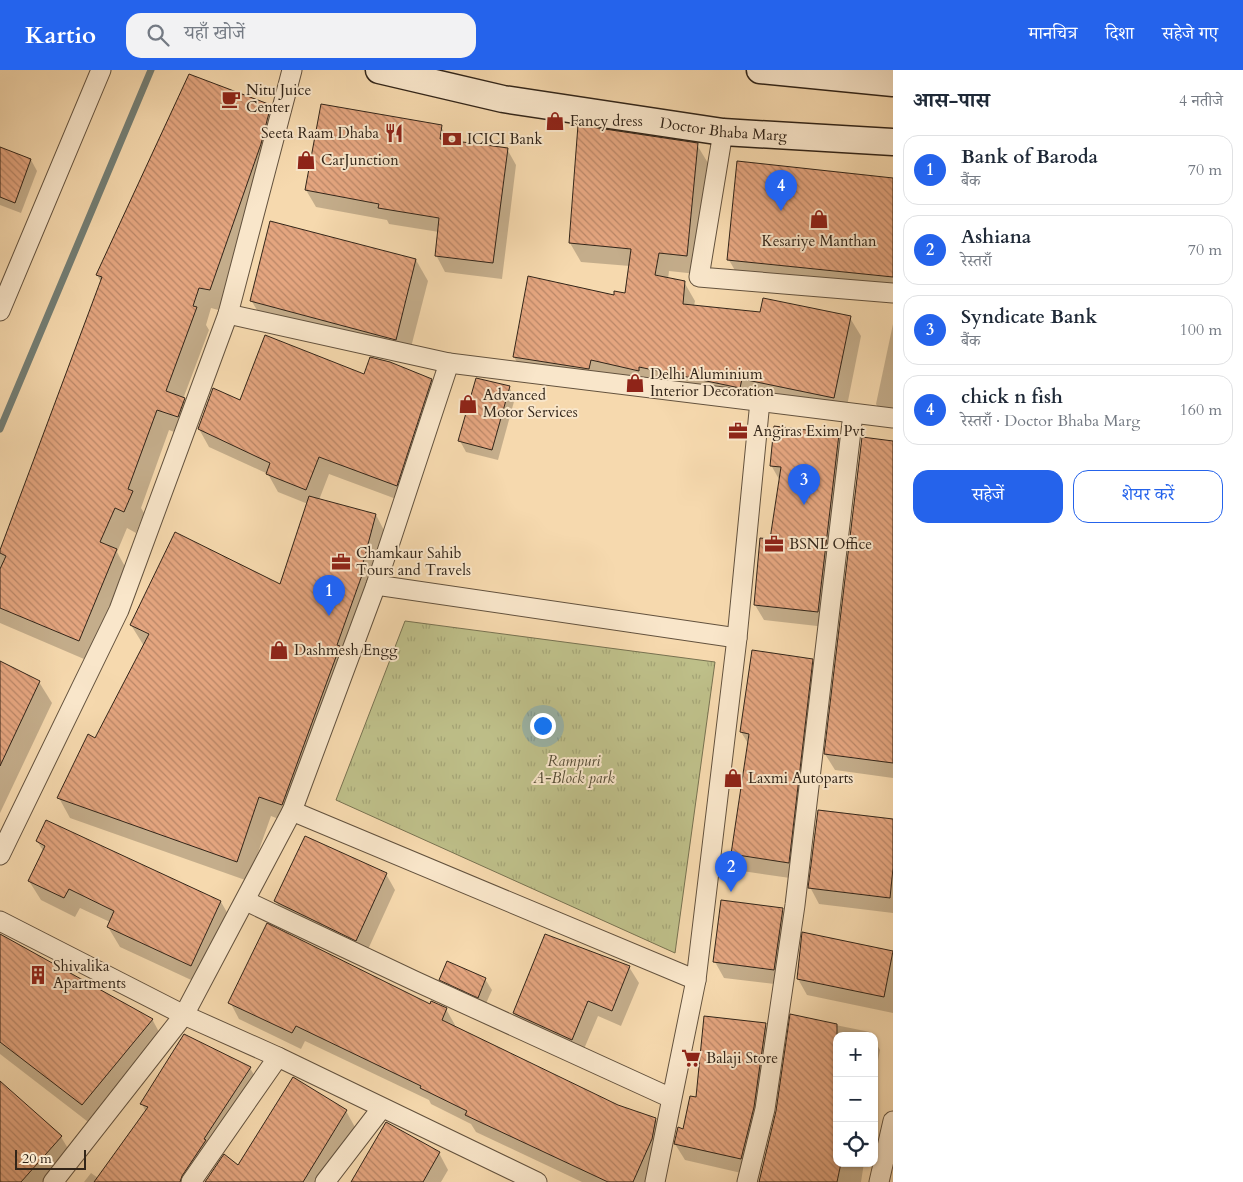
<!DOCTYPE html>
<html lang="hi">
<head>
<meta charset="utf-8">
<style>
	:root { --surface:#fff; --page:#f2f2f3; --text:#1f2937; --muted:#747a83; --line:#e0e1e3; --accent:#2563eb }
	body { margin:0; font-family:Cardo,"Noto Serif Devanagari",serif; background:var(--page); color:var(--text) }
	.controls { position:absolute; right:15px; bottom:15px; display:grid; overflow:hidden; border-radius:10px; box-shadow:0 1px 4px #0004 }
	.controls button { width:45px; height:45px; display:grid; place-items:center; padding:0; border:0; border-bottom:1px solid var(--line); background:var(--surface); color:var(--text); font:25px sans-serif }
	.scale { position:absolute; left:15px; bottom:12px; width:71px; box-sizing:border-box; padding-left:5px; border:2px solid #322519; border-top:0; font-size:14px; line-height:18px; white-space:nowrap; color:#322519; -webkit-text-stroke:4px #f9e6ca; paint-order:stroke }
	.you { position:absolute; left:542px; top:655px; width:18px; height:18px; margin:-12px; border:4px solid #fff; border-radius:50%; background:#1a73e8; box-shadow:0 0 0 8px #1a73e833 }
	.badge { display:grid; place-items:center; width:32px; height:32px; border-radius:50%; background:var(--accent); color:#fff; font-size:16px; font-weight:700 }
	.pin { position:absolute; translate:-50% -41px; filter:drop-shadow(0 1px 2px #0008) }
	.pin::after { content:''; position:absolute; top:26px; width:18px; height:15px; background:inherit; clip-path:polygon(0 0,100% 0,50% 100%) }
	.list { margin:0; padding:0; list-style:none }
	h2 { display:flex; justify-content:space-between; align-items:center; height:65px; margin:0; padding:0 20px; font-size:21px }
	h2 small { font-size:16px; font-weight:400; color:var(--muted) }
	.list li { display:grid; grid-template-columns:32px 1fr auto; gap:15px; align-items:center; box-sizing:border-box; height:70px; margin:0 10px 10px; padding:0 10px; border:1px solid var(--line); border-radius:15px }
	.list b { display:block; font-size:19px; white-space:nowrap }
	.list p { margin:0; font-size:16px; white-space:nowrap; color:var(--muted) }
	.list em { font-size:16px; font-style:normal; color:var(--muted) }
	.actions { display:flex; gap:10px; padding:15px 20px }
	.actions a { flex:1; padding:11px 0; border:1px solid var(--accent); border-radius:15px; text-align:center; font-size:18px; color:var(--accent) }
	.actions .main { background:var(--accent); color:#fff }
	.icon { flex:none; width:28px; height:28px; fill:none; stroke:currentColor; stroke-width:2; stroke-linecap:round; stroke-linejoin:round }
	.map { position:relative; flex:none; width:893px; height:1112px; overflow:hidden }
	header { display:flex; align-items:center; gap:30px; box-sizing:border-box; height:70px; padding:0 25px; background:var(--accent); color:#fff }
	header strong { font-size:24px }
	nav { display:flex; gap:28px; margin-inline-start:auto; font-size:18px }
	.search { width:350px; height:45px; background:var(--page); display:flex; align-items:center; gap:12px; box-sizing:border-box; padding:0 18px; border-radius:15px; color:var(--muted); font-size:19px }
	main { display:flex }
	aside { flex:1; background:var(--surface) }
	.map>svg:first-child { display:block }
	.grass { fill:url(#grass-tufts); stroke:#787251 }
	.shadow { fill:#0003 }
	.lines { fill:none; stroke-linecap:round; stroke-linejoin:round }
	.stream { stroke:#737e75; stroke-width:7 }
	.building { fill:url(#building-back-hatch); stroke:#322519 }
	.street-casing { stroke:#63523e; stroke-width:21 }
	.secondary-casing { stroke:#322519; stroke-width:29 }
	.street { stroke:#f9e6ca; stroke-width:19 }
	.secondary { stroke:#f9e6ca; stroke-width:26 }
	.labels { text-anchor:middle; stroke-width:4; stroke-linejoin:round; paint-order:stroke }
	.poi-label { font-size:15px; fill:#322519; stroke:#f9e6ca; text-anchor:start }
	.street-label { font-size:15px; fill:#322519; stroke:#f9e6ca }
	.park-label { font-size:15px; font-style:italic; fill:#554c35; stroke:#f9e6ca }
</style>
</head>
<body>
<header>
<strong>Kartio</strong>
<div class="search"><svg class="icon" aria-label="search" viewBox="0 0 24 24"><circle cx="10" cy="10" r="6"/><path d="M15 15l6 6"/></svg>यहाँ खोजें</div>
<nav><a>मानचित्र</a><a>दिशा</a><a>सहेजे गए</a></nav>
</header>
<main>
<div class="map">
<svg width="893" height="1112" viewBox="0 0 893 1112">
	<defs>
		<pattern id="grass-tufts" width="24" height="20" patternUnits="userSpaceOnUse" patternTransform="scale(1.25)"><rect width="24" height="20" fill="#bebf89"/><path d="M3 7l-1-3M5 7V3M7 7l1-3M15 17l-1-3M17 17v-4M19 17l1-3" fill="none" stroke="#a4a476"/></pattern>
		<pattern id="building-back-hatch" width="6" height="6" patternUnits="userSpaceOnUse" patternTransform="scale(1.25)"><rect width="6" height="6" fill="#e4a57f"/><path d="M-1 5l2 2M0 0l6 6M5-1l2 2" fill="none" stroke="#b98667"/></pattern>
	</defs>
	<rect width="100%" height="100%" fill="#f6d9ae"/>
	<filter id="stains"><feTurbulence type="fractalNoise" baseFrequency=".004" numOctaves="4"/><feColorMatrix values="0 0 0 0 .2 0 0 0 0 .09 0 0 0 0 .02 0 0 0 .5 -.17"/></filter>
	<radialGradient id="worn" r=".72"><stop offset=".6" stop-color="#630" stop-opacity="0"/><stop offset="1" stop-color="#630" stop-opacity=".3"/></radialGradient>
	<polygon class="grass" points="405,551 715,592 675,883 336,730"/>
	<g class="shadow">
		<polygon points="270,36 283,58 222,241 211,238 206,255 209,260 183,329 197,350 190,368 169,360 141,438 144,443 136,463 127,458 117,482 128,502 91,592 0,553 0,481 101,212 97,205"/>
		<polygon points="441,57 450,71 507,79 516,95 502,209 445,202 436,185 439,162 389,154 387,150 316,137 306,120"/>
		<polygon points="579,57 697,75 708,93 697,204 669,201 668,209 684,212 695,231 694,236 761,243 850,248 861,266 845,346 525,305 514,287 614,226 626,224 630,196 581,192 570,173"/>
		<polygon points="0,78 31,90 37,101 21,143 0,135"/>
		<polygon points="893,109 893,227 741,211 729,190"/>
		<polygon points="416,190 428,211 408,289 264,252 251,230"/>
		<polygon points="893,254 893,351 885,350 876,334"/>
		<polygon points="364,306 431,310 441,328 407,433 329,404 319,430 376,445 387,466 294,755 271,746 248,811 70,748 59,728 95,669 144,576 131,555 280,516 308,434 278,422 268,404 209,377 199,359 240,332"/>
		<polygon points="509,317 515,328 498,390 466,382 460,371"/>
		<polygon points="839,365 847,380 826,557 764,550 755,535 761,469 771,470 780,411 771,395"/>
		<polygon points="893,372 893,708 835,700 825,684"/>
		<polygon points="812,590 821,606 797,809 742,801 733,784 749,675 741,662"/>
		<polygon points="0,593 39,612 52,633 0,743"/>
		<polygon points="893,750 893,843 819,834 810,817"/>
		<polygon points="37,771 221,832 232,851 202,915 120,877 108,857 110,852 80,838 75,847 41,830 29,811 44,782"/>
		<polygon points="386,804 395,820 365,886 285,848 276,831"/>
		<polygon points="782,839 792,855 783,915 724,908 715,892"/>
		<polygon points="0,865 152,949 165,973 96,1058 0,984"/>
		<polygon points="594,882 629,897 639,913 621,956 598,946 581,986 523,960 514,943"/>
		<polygon points="893,882 893,943 807,925 798,909"/>
		<polygon points="485,909 492,920 484,938 447,921 441,910"/>
		<polygon points="230,932 430,935 446,939 455,955 455,957 618,1036 656,1050 665,1066 649,1112 582,1112 476,1062 471,1054 431,1034 429,1030 305,971 301,979 239,949"/>
		<polygon points="791,946 870,962 872,966 837,966 837,1093 864,1093 861,1112 760,1112 777,1042"/>
		<polygon points="765,955 775,971 750,1105 685,1090 675,1074 684,1061 697,1029"/>
		<polygon points="874,970 880,980 874,1012"/>
		<polygon points="250,998 260,1015 199,1112 84,1112 91,1103 98,1108 146,1042 142,1034"/>
		<polygon points="0,1013 61,1067 72,1085 48,1112 0,1112"/>
		<polygon points="346,1041 356,1059 324,1112 206,1112"/>
		<polygon points="439,1083 448,1100 441,1112 353,1112"/>
	</g>
	<g class="lines">
		<polyline class="stream" points="0,359 151,0"/>
	</g>
	<g class="building">
		<polygon points="189,4 271,35 261,74 210,220 199,218 193,236 197,237 166,321 185,328 178,347 157,340 128,419 133,421 124,442 115,438 100,472 117,479 79,571 0,538 0,499 6,486 0,483 0,480 102,207 96,205"/>
		<polygon points="321,34 442,55 440,69 508,78 493,193 435,186 439,148 378,138 379,134 305,120"/>
		<polygon points="578,55 698,73 687,186 659,183 655,205 685,211 683,234 760,242 763,228 851,246 834,328 742,309 740,318 639,297 639,301 591,290 589,299 513,287 528,206 614,225 614,221 625,223 631,179 569,173"/>
		<polygon points="0,77 31,89 15,133 0,127"/>
		<polygon points="737,91 893,108 893,207 727,190"/>
		<polygon points="270,151 416,189 396,270 250,231"/>
		<polygon points="265,265 364,304 370,287 390,292 432,309 397,416 319,387 306,420 266,404 270,393 198,359 213,318 240,330"/>
		<polygon points="476,308 510,316 492,380 458,371"/>
		<polygon points="774,356 839,364 818,542 754,535 760,468 770,469 781,397 770,396"/>
		<polygon points="862,367 893,371 893,693 824,684"/>
		<polygon points="309,426 376,444 363,493 366,494 337,575 340,576 282,735 259,727 237,792 57,728 88,664 95,668 149,564 130,555 175,462 280,514"/>
		<polygon points="752,580 813,589 789,793 731,784 749,664 740,662"/>
		<polygon points="0,591 40,611 0,696"/>
		<polygon points="818,740 893,749 893,798 890,828 808,818"/>
		<polygon points="46,750 221,831 191,896 107,857 114,841 69,819 64,828 28,811 45,776 36,771"/>
		<polygon points="305,766 387,803 356,871 274,831"/>
		<polygon points="721,830 783,838 774,900 713,892"/>
		<polygon points="267,853 430,934 431,931 447,938 442,950 618,1035 656,1048 652,1069 633,1112 608,1112 465,1045 467,1041 420,1018 421,1016 296,956 292,963 228,933"/>
		<polygon points="802,862 893,881 884,927 797,909"/>
		<polygon points="0,864 153,949 82,1035 0,972"/>
		<polygon points="545,864 630,896 612,941 588,931 572,970 513,943"/>
		<polygon points="447,891 486,908 478,928 439,910"/>
		<polygon points="790,944 837,954 837,1093 841,1093 837,1112 759,1112 776,1041"/>
		<polygon points="704,946 766,953 754,1037 741,1089 674,1074 678,1057 683,1059 690,1026 696,1027"/>
		<polygon points="184,964 251,997 204,1069 206,1070 182,1106 180,1112 94,1112 148,1037 140,1034"/>
		<polygon points="293,1007 347,1040 303,1112 205,1112 224,1084 238,1095"/>
		<polygon points="0,1011 62,1066 21,1112 0,1112"/>
		<polygon points="386,1052 440,1082 423,1112 351,1112"/>
	</g>
	<g class="lines">
		<g class="street-casing">
			<g id="street">
				<polyline points="723,62 699,207 893,223"/>
				<polyline points="0,241 101,0"/>
				<polyline points="228,244 449,293 893,348"/>
				<polyline points="376,515 737,568"/>
				<polyline points="292,741 696,910"/>
				<polyline points="0,785 119,540 228,244 292,0"/>
				<polyline points="246,831 415,911 671,1028"/>
				<polyline points="0,851 184,945 278,987 537,1112"/>
				<polyline points="53,1112 184,945 292,741 376,515 449,293"/>
				<polyline points="191,1112 278,987"/>
				<polyline points="325,1112 381,1039"/>
				<polyline points="655,1112 696,910 737,568 760,331"/>
				<polyline points="747,1112 765,1039 795,835 853,344"/>
				<polyline points="879,1112 893,1051"/>
			</g>
		</g>
		<g class="secondary-casing">
			<g id="secondary">
				<path id="s1" d="M 379,0 L 503,29 L 723,62 L 893,72"/>
				<polyline points="760,0 893,13"/>
			</g>
		</g>
		<use href="#street" class="street"/>
		<use href="#secondary" class="secondary"/>
	</g>
	<defs>
		<g id="cafe-bare" transform="scale(1.5)"><path d="M-5.5-4.5H6V0H3Q3 3.5 0 3.5H-2.5Q-5.5 3.5-5.5 0ZM3-3.2v2h1.7v-2ZM-6 4.5H4V6H-6Z" fill="#8f2418" stroke="#f9e6ca" stroke-width="2.5" paint-order="stroke"/></g>
		<g id="shop-bare" transform="scale(1.5)"><path d="M-5-2.5h2.3a2.7 3.5 0 0 1 5.4 0H5L5.5 6h-11ZM-1.5-2.5h3a1.5 2.3 0 0 0-3 0Z" fill="#8f2418" stroke="#f9e6ca" stroke-width="2.5" paint-order="stroke"/></g>
		<g id="restaurant-bare" transform="scale(1.5)"><path d="M-5-6h1v4h1v-4h1v4h1v-4h1v5L-1.5 .5V6h-2V.5L-5-1ZM5-6V6H3V1.5H1.5Q1.5-4 5-6Z" fill="#8f2418" stroke="#f9e6ca" stroke-width="2.5" paint-order="stroke"/></g>
		<g id="bank-bare" transform="scale(1.5)"><path d="M-6-4H6V4H-6ZM0-2.3a2.3 2.3 0 1 0 0 4.6a2.3 2.3 0 1 0 0-4.6Z" fill="#8f2418" stroke="#f9e6ca" stroke-width="2.5" paint-order="stroke"/></g>
		<g id="office-bare" transform="scale(1.5)"><path d="M-6-3h4V-5.5h4V-3h4V5H-6ZM-1-4.5V-3h2v-1.5ZM-6 0V1H6V0Z" fill="#8f2418" stroke="#f9e6ca" stroke-width="2.5" paint-order="stroke"/></g>
		<g id="building-bare" transform="scale(1.5)"><path d="M-4-6H4V6H1V3H-1V6H-4ZM-2.5-4.3h1.7v1.8h-1.7ZM.8-4.3h1.7v1.8H.8ZM-2.5-1h1.7V.8h-1.7ZM.8-1h1.7V.8H.8Z" fill="#8f2418" stroke="#f9e6ca" stroke-width="2.5" paint-order="stroke"/></g>
		<g id="supermarket-bare" transform="scale(1.5)"><path d="M-6-5.5h2.5l.6 2H6L4.5 2H-2.5L-4.4-4H-6ZM-1.5 3.2a1.3 1.3 0 1 0 .1 0ZM3 3.2a1.3 1.3 0 1 0 .1 0Z" fill="#8f2418" stroke="#f9e6ca" stroke-width="2.5" paint-order="stroke"/></g>
	</defs>
	<g fill-rule="evenodd">
		<use href="#cafe-bare" x="231" y="29"/>
		<use href="#shop-bare" x="555" y="51"/>
		<use href="#restaurant-bare" x="394" y="63"/>
		<use href="#bank-bare" x="452" y="69"/>
		<use href="#shop-bare" x="306" y="90"/>
		<use href="#shop-bare" x="819" y="149"/>
		<use href="#shop-bare" x="635" y="313"/>
		<use href="#shop-bare" x="468" y="334"/>
		<use href="#office-bare" x="738" y="361"/>
		<use href="#office-bare" x="774" y="474"/>
		<use href="#office-bare" x="341" y="492"/>
		<use href="#shop-bare" x="279" y="580"/>
		<use href="#shop-bare" x="733" y="708"/>
		<use href="#building-bare" x="38" y="905"/>
		<use href="#supermarket-bare" x="691" y="988"/>
	</g>
	<g class="labels">
		<g class="poi-label">
			<text x="246" y="25">Nitu Juice<tspan x="246" dy="17">Center</tspan></text>
			<text x="570" y="56">Fancy dress</text>
			<text x="379" y="68" text-anchor="end">Seeta Raam Dhaba</text>
			<text x="467" y="74">ICICI Bank</text>
			<text x="321" y="95">CarJunction</text>
			<text x="819" y="176" text-anchor="middle">Kesariye Manthan</text>
			<text x="650" y="309">Delhi Aluminium<tspan x="650" dy="17">Interior Decoration</tspan></text>
			<text x="483" y="330">Advanced<tspan x="483" dy="17">Motor Services</tspan></text>
			<text x="753" y="366">Angiras Exim Pvt</text>
			<text x="789" y="479">BSNL Office</text>
			<text x="356" y="488">Chamkaur Sahib<tspan x="356" dy="17">Tours and Travels</tspan></text>
			<text x="294" y="585">Dashmesh Engg</text>
			<text x="748" y="713">Laxmi Autoparts</text>
			<text x="53" y="901">Shivalika<tspan x="53" dy="17">Apartments</tspan></text>
			<text x="706" y="993">Balaji Store</text>
		</g>
		<g class="street-label">
			<text dy="5" stroke="none"><textPath href="#s1" startOffset="350">Doctor Bhaba Marg</textPath></text>
		</g>
		<g class="park-label">
			<text x="574" y="696">Rampuri<tspan x="574" dy="17">A-Block park</tspan></text>
		</g>
	</g>
	<rect width="100%" height="100%" filter="url(#stains)"/>
	<rect width="100%" height="100%" fill="url(#worn)"/>
</svg>
<div class="controls">
<button>+</button>
<button>−</button>
<button><svg class="icon" aria-label="locate" viewBox="0 0 24 24"><circle cx="12" cy="12" r="6"/><path d="M12 2v4M12 18v4M2 12h4M18 12h4"/></svg></button>
</div>
<div class="scale">20 m</div>
<div class="you"></div>
<div class="pin badge" style="left:329px;top:546px">1</div>
<div class="pin badge" style="left:731px;top:822px">2</div>
<div class="pin badge" style="left:804px;top:435px">3</div>
<div class="pin badge" style="left:781px;top:141px">4</div>
</div>
<aside>
<h2>आस-पास<small>4 नतीजे</small></h2>
<ul class="list">
<li><span class="badge">1</span><div><b>Bank of Baroda</b><p>बैंक</p></div><em>70 m</em></li>
<li><span class="badge">2</span><div><b>Ashiana</b><p>रेस्तराँ</p></div><em>70 m</em></li>
<li><span class="badge">3</span><div><b>Syndicate Bank</b><p>बैंक</p></div><em>100 m</em></li>
<li><span class="badge">4</span><div><b>chick n fish</b><p>रेस्तराँ · Doctor Bhaba Marg</p></div><em>160 m</em></li>
</ul>
<div class="actions"><a class="main">सहेजें</a><a>शेयर करें</a></div>
</aside>
</main>
</body>
</html>
